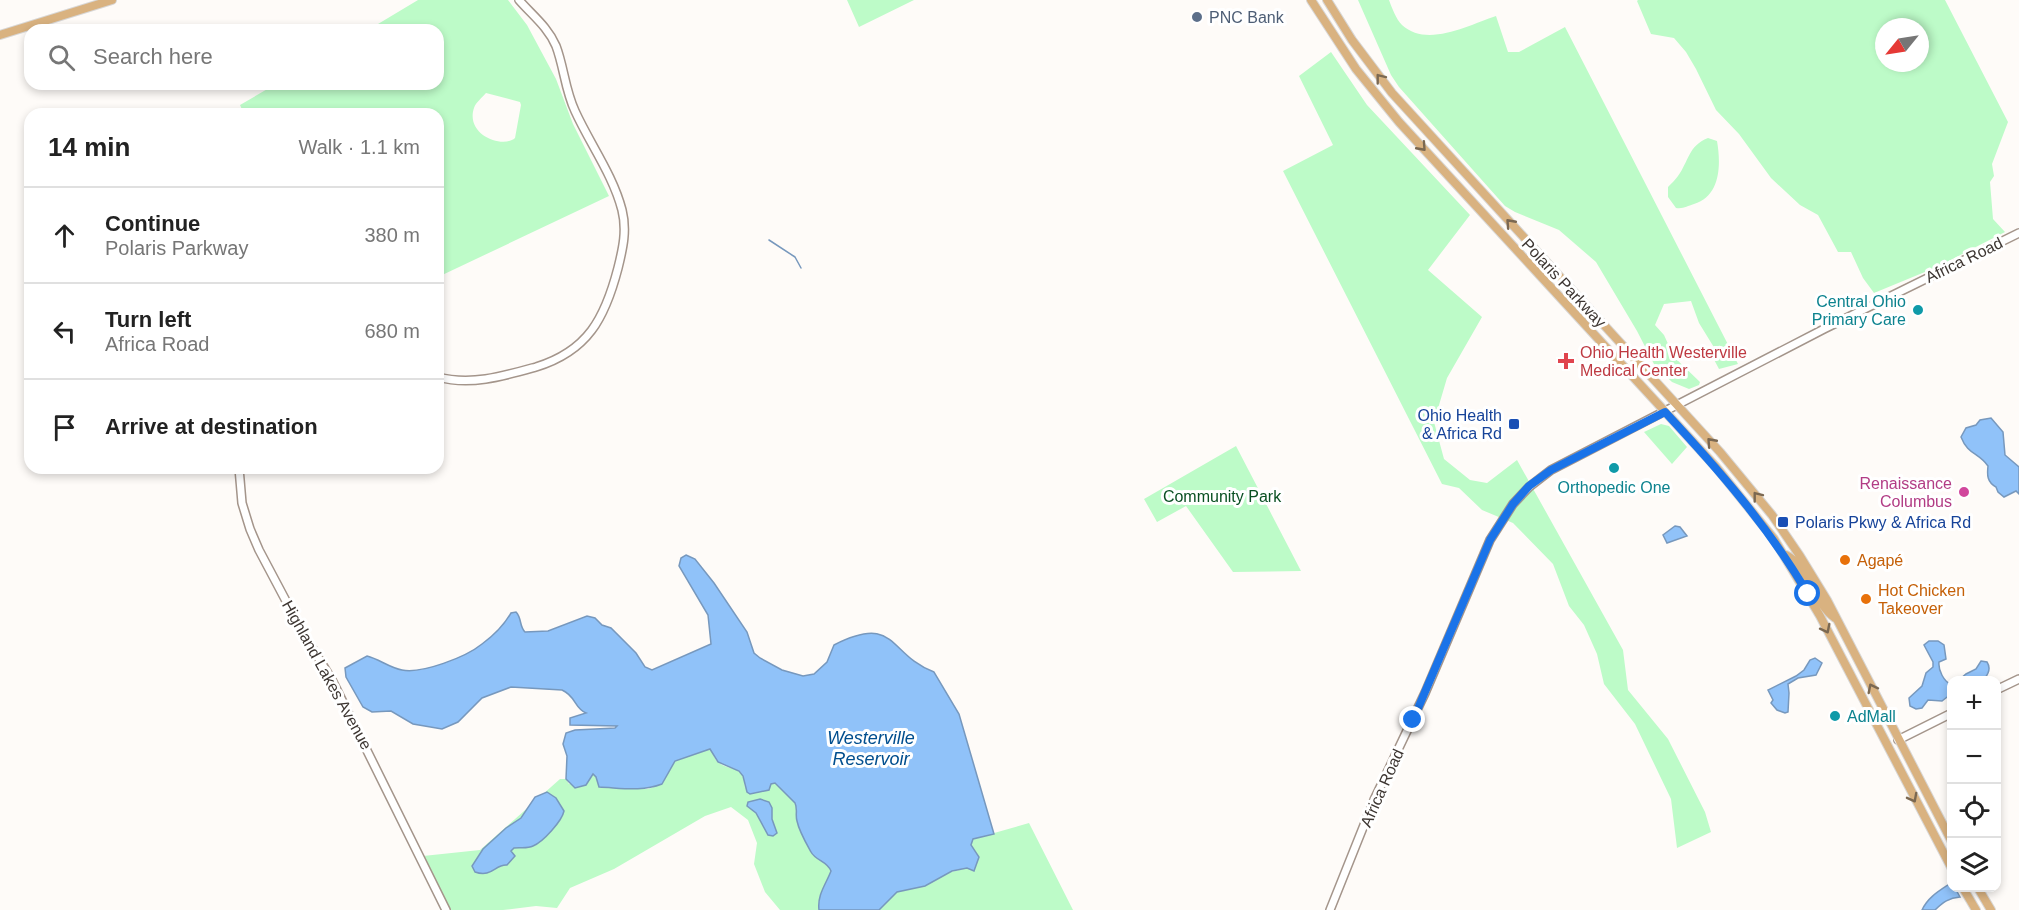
<!DOCTYPE html>
<html lang="en">
<head>
<meta charset="utf-8">
<style>
	:root { --surface:#fff; --page:#f6f6f6; --text:#222; --muted:#767676; --line:#e0e0e0 }
	body { margin:0; font-family:Arial,sans-serif; background:var(--page); color:var(--text) }
	.controls { position:absolute; right:18px; bottom:18px; display:grid; overflow:hidden; border-radius:12px; box-shadow:0 3px 9px #0003 }
	.controls button { width:54px; height:54px; display:grid; place-items:center; padding:0; border:0; border-bottom:2px solid var(--line); background:var(--surface); color:var(--text); font:30px sans-serif }
	.compass { position:absolute; left:1875px; top:18px; width:54px; height:54px; border-radius:50%; background:var(--surface); box-shadow:0 3px 9px #0003; rotate:240deg }
	.stop { position:absolute; width:18px; height:18px; margin:-14px; border:4px solid #1a73e8; border-radius:50%; background:#fff }
	.stop.end { background:#1a73e8; border-color:#fff; box-shadow:0 2px 6px #0008 }
	.list { margin:0; padding:0; list-style:none }
	h2 { display:flex; justify-content:space-between; align-items:center; height:78px; margin:0; padding:0 24px; font-size:26px }
	h2 small { font-size:20px; font-weight:400; color:var(--muted) }
	.list li { display:grid; grid-template-columns:39px 1fr auto; gap:18px; align-items:center; box-sizing:border-box; height:96px; padding:0 24px; border-top:2px solid var(--line) }
	.list b { display:block; font-size:22px; white-space:nowrap }
	.list p { margin:0; font-size:20px; white-space:nowrap; color:var(--muted) }
	.list em { font-size:20px; font-style:normal; color:var(--muted) }
	.icon { flex:none; width:33px; height:33px; fill:none; stroke:currentColor; stroke-width:2; stroke-linecap:round; stroke-linejoin:round }
	.map { position:relative; flex:none; width:2019px; height:910px; overflow:hidden }
	.search { position:absolute; background:var(--surface); box-shadow:0 3px 9px #0003; left:24px; top:24px; width:420px; height:66px; display:flex; align-items:center; gap:15px; box-sizing:border-box; padding:0 21px; border-radius:18px; color:var(--muted); font-size:22px }
	.panel { position:absolute; background:var(--surface); box-shadow:0 3px 9px #0003; left:24px; top:108px; width:420px; height:366px; border-radius:18px }
	.map>svg:first-child { display:block }
	.green { fill:#bdfbc8; fill-rule:evenodd }
	.water { fill:#90c2f9; stroke:#7798bd; stroke-width:1.5 }
	.lines { fill:none; stroke-linecap:round; stroke-linejoin:round }
	.stream { stroke:#7798bd; stroke-width:1.5 }
	.secondary-casing { stroke:#a4958b; stroke-width:10 }
	.primary-casing { stroke:#d8d7d6; stroke-width:10 }
	.secondary { stroke:#fff; stroke-width:7 }
	.primary { stroke:#d9b280; stroke-width:8 }
	.oneway { stroke:#7b6851 }
	.route { stroke:#1a73e8; stroke-width:8 }
	.service-dot { fill:#5c6f8a; stroke:#fff; stroke-width:2 }
	.culture-dot { fill:#0f9aa8; stroke:#fff; stroke-width:2 }
	.health-dot { fill:#e0444e; stroke:#fff; stroke-width:2 }
	.transit-dot { fill:#1a4fb4; stroke:#fff; stroke-width:2 }
	.hotel-dot { fill:#d1479c; stroke:#fff; stroke-width:2 }
	.food-dot { fill:#e8710a; stroke:#fff; stroke-width:2 }
	.labels { text-anchor:middle; dominant-baseline:central; stroke-width:6; stroke-linejoin:round; paint-order:stroke }
	.service-label { font-size:16px; fill:#4e5e75; stroke:#fff; text-anchor:start }
	.street-label { font-size:16px; fill:#3d3632; stroke:#fff }
	.culture-label { font-size:16px; fill:#0d838f; stroke:#fff; text-anchor:end }
	.health-label { font-size:16px; fill:#be3a42; stroke:#fff; text-anchor:start }
	.transit-label { font-size:16px; fill:#164399; stroke:#fff; text-anchor:end }
	.hotel-label { font-size:16px; fill:#b23c85; stroke:#fff; text-anchor:end }
	.park-label { font-size:16px; fill:#095022; stroke:#fff }
	.food-label { font-size:16px; fill:#c56008; stroke:#fff; text-anchor:start }
	.water-label { font-size:18px; font-style:italic; fill:#004e8e; stroke:#fff }
</style>
</head>
<body>
<div class="map">
<svg width="2019" height="910" viewBox="0 0 2019 910">
	<rect width="100%" height="100%" fill="#fefbf8"/>
	<path class="green" d="M418,0H508L527,25L556,79L573,124L609,196L438,277V114H244L240,105L276,84H438V30H368ZM486,93L520,102L521,105L515,138C503,149 465,135 474,108C476,102 482,98 486,93Z
		M847,0H914L859,27Z
		M1358,0H1389C1392,8 1396,19 1402,25C1427,48 1469,25 1496,16L1508,52H1519L1565,27L1738,364L1719,369L1710,352L1715,349L1699,323L1691,301L1664,304L1655,325L1664,335L1674,357L1700,382L1699,385L1689,389L1672,382L1655,366L1637,331L1596,262L1559,230L1515,212L1505,206L1399,87L1391,75Z
		M1638,0H1945L2008,122L1992,164L1994,176L1990,182L1993,219L2005,232L1937,267L1874,293L1863,278L1851,252H1838L1818,215L1800,205L1771,178L1739,134L1716,110L1696,69L1686,52L1674,38L1651,34L1637,1ZM1884,27H1920V63H1884Z
		M1331,52L1367,105L1470,215L1428,270L1482,317L1447,378L1434,422L1444,459L1470,480L1487,483L1517,460L1623,650L1628,690L1668,739L1705,812L1711,832L1677,848L1671,799L1635,724L1604,684L1597,654L1584,625L1569,606L1553,564L1513,523L1482,510L1459,488L1442,484L1283,171L1333,145L1299,76Z
		M1708,138L1717,141C1721,164 1721,196 1694,204C1687,206 1684,209 1676,208L1668,197V187C1671,184 1675,180 1678,176C1689,161 1688,146 1708,138Z
		M1661,424L1669,426L1687,447L1672,464L1644,432Z
		M1236,446L1301,571L1233,572L1186,506L1157,522L1144,499Z
		M706,749H710C713,752 714,759 718,762C729,772 744,763 745,788L769,787L772,783H775L795,803C798,809 795,815 797,821C800,831 806,843 811,852C816,861 827,861 831,871C826,884 817,895 819,910H780L765,892L754,864L757,843L748,820L731,807L705,816L614,869L570,888L557,908L536,906L503,910H451L423,856L480,850L560,779H566L569,784L589,780L590,776L593,774L596,777L600,787L648,789L662,784L675,761Z
		M1029,823L1073,910H879L897,892L925,886L943,874L967,868L979,857L971,845L973,839Z"/>
	<path class="water" d="M1991,418L2003,432L2005,455L2019,467V494L2016,491L2004,497L1998,492L1996,487C1987,482 1987,475 1988,466C1978,452 1968,455 1961,437L1966,428L1976,425L1980,420Z
		M1675,526L1680,527L1687,536L1667,543L1663,535Z
		M686,555L695,559L714,583L747,632L754,653L760,658L782,670L803,676L814,674L827,662L834,645C897,613 888,655 934,672L959,714L994,834L973,839L971,845L979,857L974,871L967,868L952,871L925,886L897,892L879,910H819C817,895 826,884 831,871C827,861 816,861 811,852C806,843 799,831 797,821C795,815 798,809 795,803L775,783L771,784L769,790L750,794L747,792L743,776L739,771L718,762L710,749L675,761L662,784C641,792 622,788 599,787L596,777L593,774L586,785L575,788L566,779L567,756L563,744L566,733L575,730L615,728L617,726L570,725V718L586,713C574,708 576,696 562,690L511,687L482,698L458,722L442,729L413,724L391,711L372,712L363,707L346,677L345,668L367,656C379,659 390,668 402,670C422,674 466,657 482,644C493,636 504,625 511,613L516,612C522,618 519,626 525,632L548,631L587,616L595,618L602,625L611,628L636,653L645,667L652,670L711,644L708,615L679,566L681,558Z
		M1929,641H1938L1944,645L1946,659L1939,662C1938,670 1944,682 1951,684V694L1942,701L1928,700L1922,708L1916,709L1910,706L1909,698L1922,686L1926,673L1933,667V662L1924,645Z
		M1815,658L1822,663L1816,675L1798,678L1788,684L1789,693L1788,712L1785,713L1777,710L1771,703L1773,700L1768,690L1796,676L1804,670L1810,660Z
		M1981,661L1987,662C1991,668 1989,673 1985,678L1959,680L1966,674L1976,669Z
		M547,792L556,798L564,811C562,821 543,842 533,846C527,849 520,847 514,848L511,851L515,856L507,865C495,864 492,878 475,872L472,866L483,849L506,828L521,818L535,797Z
		M760,799L769,802L772,808V819L777,833L773,836L768,835L756,813L747,806L748,802Z
		M1951,883L1952,888H1955L1960,897C1949,898 1943,902 1935,910H1922C1928,897 1939,891 1951,883Z"/>
	<g class="lines">
		<path class="stream" d="M769,240L795,257L801,268"/>
		<defs>
			<path id="secondary" d="M438,377C471,386 504,376 536,367C588,351 605,318 618,268C623,248 627,230 622,210C613,175 590,144 575,111C565,90 564,67 556,46C548,27 532,15 519,0
				M239,468L242,503L250,529L259,550L303,633L332,680L446,910
				M1996,690L2019,679
				M1898,740L1952,713
				M1330,910L1374,800L1425,693L1490,540L1513,504L1529,487L1551,470L1824,329L2019,233"/>
			<path id="primary" d="M1311,0L1356,69L1399,122L1716,467L1774,539L1820,616L1952,869
				M1327,0L1352,40L1392,93L1720,452L1772,515L1800,556L1827,600L1952,842
				M0,35L112,0
				M1786,555C1810,567 1813,602 1835,618
				M1963,888L1976,910
				M1978,888L1991,910"/>
		</defs>
		<use href="#secondary" class="secondary-casing"/>
		<use href="#primary" class="primary-casing"/>
		<use href="#secondary" class="secondary"/>
		<use href="#primary" class="primary"/>
	</g>
	<defs><path id="oneway-chevron" d="M-2-3.5L2.5 0L-2 3.5" fill="none" stroke-width="1.6" stroke-linecap="round" stroke-linejoin="round" transform="scale(1.5)"/></defs>
	<g class="oneway">
		<use href="#oneway-chevron" transform="translate(1380 78) rotate(-128)"/>
		<use href="#oneway-chevron" transform="translate(1422 147) rotate(48)"/>
		<use href="#oneway-chevron" transform="translate(1510 223) rotate(-132)"/>
		<use href="#oneway-chevron" transform="translate(1711 442) rotate(-132)"/>
		<use href="#oneway-chevron" transform="translate(1757 496) rotate(-128)"/>
		<use href="#oneway-chevron" transform="translate(1826 629) rotate(63)"/>
		<use href="#oneway-chevron" transform="translate(1872 688) rotate(-117)"/>
		<use href="#oneway-chevron" transform="translate(1913 798) rotate(62)"/>
	</g>
	<g class="lines">
		<path class="route" d="M1413,720L1490,540L1513,504L1529,486L1551,470L1665,412C1718,469 1768,526 1808,594"/>
	</g>
	<circle class="service-dot" cx="1197" cy="17" r="6"/>
	<g class="culture-dot">
		<circle cx="1918" cy="310" r="6"/>
		<circle cx="1614" cy="468" r="6"/>
		<circle cx="1835" cy="716" r="6"/>
	</g>
	<path class="health-dot" d="M1563 352h6v6h6v6h-6v6h-6v-6h-6v-6h6z"/>
	<g class="transit-dot">
		<rect x="1508" y="418" width="12" height="12" rx="3"/>
		<rect x="1777" y="516" width="12" height="12" rx="3"/>
	</g>
	<circle class="hotel-dot" cx="1964" cy="492" r="6"/>
	<g class="food-dot">
		<circle cx="1845" cy="560" r="6"/>
		<circle cx="1866" cy="599" r="6"/>
	</g>
	<g class="labels">
		<g class="service-label">
			<text x="1209" y="17">PNC Bank</text>
		</g>
		<g class="street-label">
			<text transform="translate(1964 260) rotate(-26)">Africa Road</text>
			<text transform="translate(1564 283) rotate(47)">Polaris Parkway</text>
			<text transform="translate(327 675) rotate(61)">Highland Lakes Avenue</text>
			<text transform="translate(1382 788) rotate(-66)">Africa Road</text>
		</g>
		<g class="culture-label">
			<text x="1906" y="301">Central Ohio<tspan x="1906" dy="18">Primary Care</tspan></text>
			<text x="1614" y="487" text-anchor="middle">Orthopedic One</text>
			<text x="1847" y="716" text-anchor="start">AdMall</text>
		</g>
		<g class="health-label">
			<text x="1580" y="352">Ohio Health Westerville<tspan x="1580" dy="18">Medical Center</tspan></text>
		</g>
		<g class="transit-label">
			<text x="1502" y="415">Ohio Health<tspan x="1502" dy="18">&amp; Africa Rd</tspan></text>
			<text x="1795" y="522" text-anchor="start">Polaris Pkwy &amp; Africa Rd</text>
		</g>
		<g class="hotel-label">
			<text x="1952" y="483">Renaissance<tspan x="1952" dy="18">Columbus</tspan></text>
		</g>
		<g class="park-label">
			<text x="1222" y="496">Community Park</text>
		</g>
		<g class="food-label">
			<text x="1857" y="560">Agapé</text>
			<text x="1878" y="590">Hot Chicken<tspan x="1878" dy="18">Takeover</tspan></text>
		</g>
		<g class="water-label">
			<text x="871" y="738">Westerville<tspan x="871" dy="21">Reservoir</tspan></text>
		</g>
	</g>
</svg>
<div class="controls">
<button>+</button>
<button>−</button>
<button><svg class="icon" aria-label="locate" viewBox="0 0 24 24"><circle cx="12" cy="12" r="6"/><path d="M12 2v4M12 18v4M2 12h4M18 12h4"/></svg></button>
<button><svg class="icon" aria-label="layers" viewBox="0 0 24 24"><path d="M12 4l9 5-9 5-9-5zM3 14l9 5 9-5"/></svg></button>
</div>
<svg class="compass" viewBox="-18 -18 36 36"><path d="M0-13l5 13h-10z" fill="#e53935"/><path d="M0 13l5-13h-10z" fill="#767676"/></svg>
<div class="stop" style="left:1808px;top:594px"></div>
<div class="stop end" style="left:1413px;top:720px"></div>
<div class="search"><svg class="icon" aria-label="search" viewBox="0 0 24 24"><circle cx="10" cy="10" r="6"/><path d="M15 15l6 6"/></svg>Search here</div>
<section class="panel">
<h2>14 min<small>Walk · 1.1 km</small></h2>
<ul class="list">
<li><svg class="icon" aria-label="ahead" viewBox="0 0 24 24"><path d="M12 20V5M6 11l6-6 6 6"/></svg><div><b>Continue</b><p>Polaris Parkway</p></div><em>380 m</em></li>
<li><svg class="icon" aria-label="left" viewBox="0 0 24 24"><path d="M17 20v-9H6M10 6l-5 5 5 5"/></svg><div><b>Turn left</b><p>Africa Road</p></div><em>680 m</em></li>
<li><svg class="icon" aria-label="arrive" viewBox="0 0 24 24"><path d="M6 21V4h12l-3 4 3 4H6"/></svg><div><b>Arrive at destination</b></div></li>
</ul>
</section>
</div>
</body>
</html>
